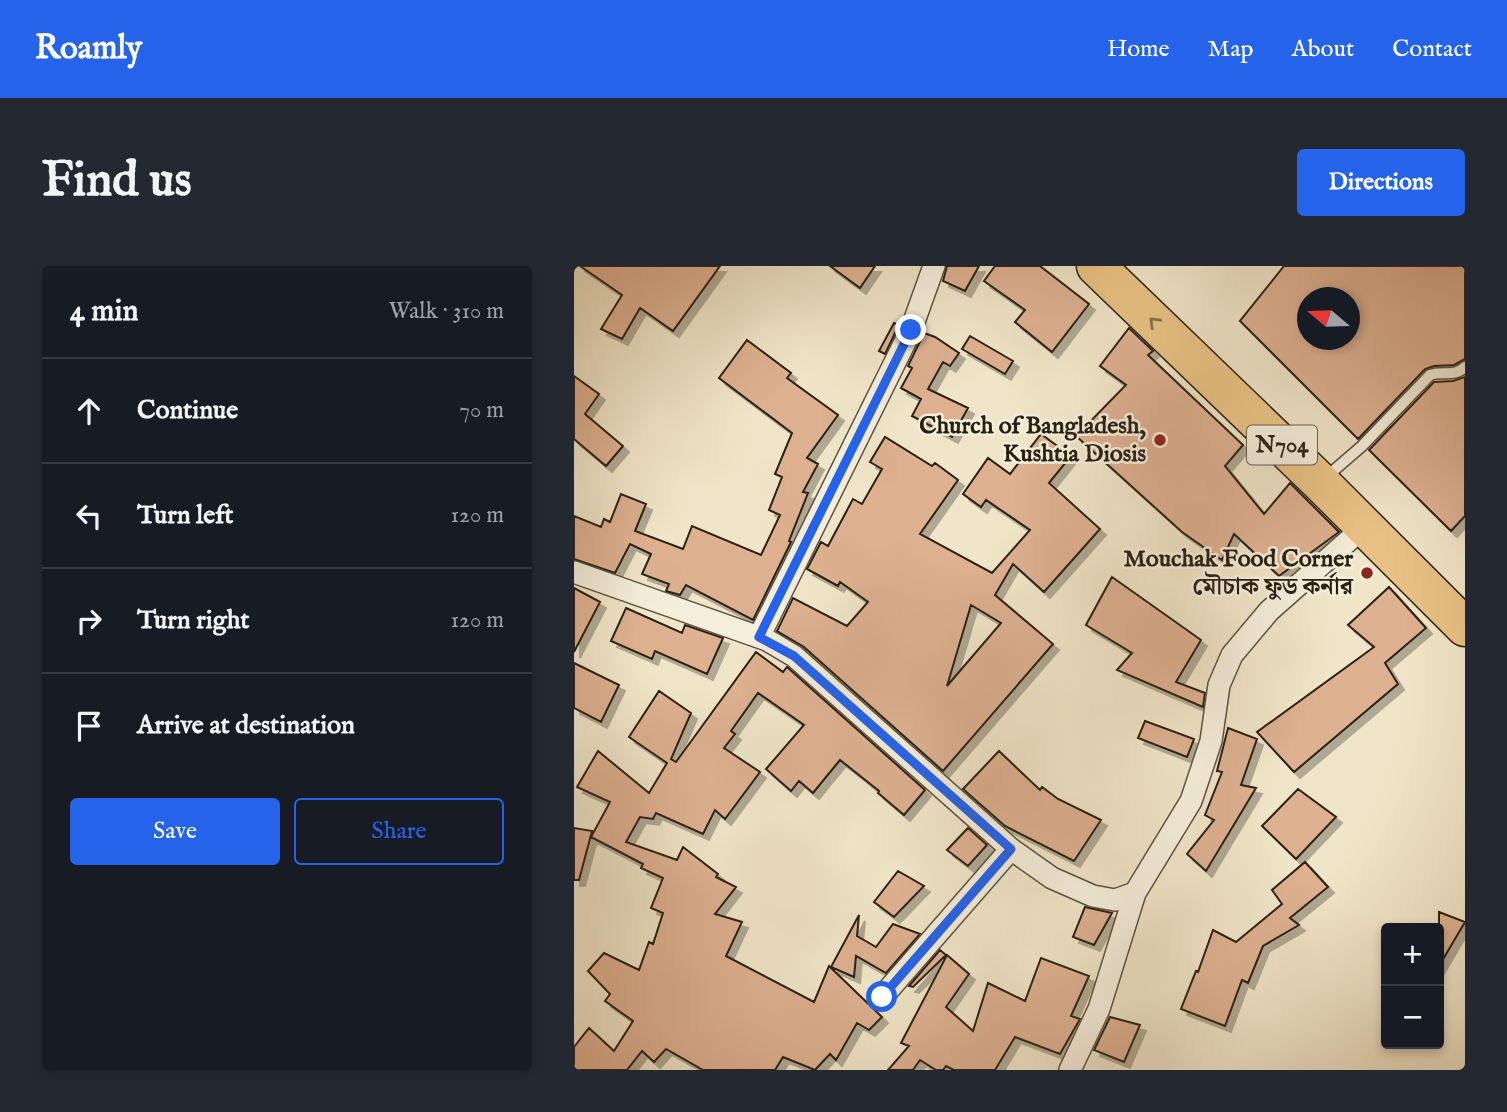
<!DOCTYPE html>
<html lang="en">
<head>
<meta charset="utf-8">
<style>
	:root { --surface:#171b24; --page:#242831; --text:#f1f3f6; --muted:#9ea1a6; --line:#363941; --accent:#2563eb }
	body { margin:0; font-family:"IM FELL English","Noto Serif Bengali",serif; background:var(--page); color:var(--text) }
	.controls { position:absolute; right:21px; bottom:21px; display:grid; overflow:hidden; border-radius:7px; box-shadow:0 4px 10px #0003 }
	.controls button { width:63px; height:63px; display:grid; place-items:center; padding:0; border:0; border-bottom:2px solid var(--line); background:var(--surface); color:var(--text); font:35px sans-serif }
	.compass { position:absolute; left:723px; top:21px; width:63px; height:63px; border-radius:50%; background:var(--surface); box-shadow:0 4px 10px #0003; rotate:289deg }
	.stop { position:absolute; width:21px; height:21px; margin:-16px; border:5px solid #2563eb; border-radius:50%; background:#fff }
	.stop.end { background:#2563eb; border-color:#fff; box-shadow:0 2px 7px #0008 }
	.list { margin:0; padding:0; list-style:none }
	h2 { display:flex; justify-content:space-between; align-items:center; height:91px; margin:0; padding:0 28px; font-size:30px }
	h2 small { font-size:23px; font-weight:400; color:var(--muted) }
	.list li { display:grid; grid-template-columns:46px 1fr auto; gap:21px; align-items:center; box-sizing:border-box; height:105px; padding:0 28px; border-top:2px solid var(--line) }
	.list b { display:block; font-size:26px; white-space:nowrap }
	.list em { font-size:23px; font-style:normal; color:var(--muted) }
	.actions { display:flex; gap:14px; padding:21px 28px }
	.actions a { flex:1; padding:16px 0; border:2px solid var(--accent); border-radius:7px; text-align:center; font-size:24px; color:var(--accent) }
	.actions .main { background:var(--accent); color:#fff }
	.icon { flex:none; width:38px; height:38px; fill:none; stroke:currentColor; stroke-width:2; stroke-linecap:round; stroke-linejoin:round }
	.map { position:relative; flex:none; width:891px; height:804px; overflow:hidden; border-radius:7px }
	header { display:flex; align-items:center; gap:42px; box-sizing:border-box; height:98px; padding:0 35px; background:var(--accent); color:#fff }
	header strong { font-size:33px }
	nav { display:flex; gap:38px; margin-inline-start:auto; font-size:24px }
	.intro { display:flex; align-items:center; justify-content:space-between; box-sizing:border-box; height:168px; padding:0 42px }
	h1 { margin:0; font-size:49px }
	.button { padding:18px 32px; border-radius:7px; background:var(--accent); color:#fff; font-size:24px; font-weight:700 }
	main { display:flex; gap:42px; padding:0 42px }
	aside { flex:1; background:var(--surface); border-radius:7px; box-shadow:0 4px 10px #0003 }
	.map>svg:first-child { display:block }
	.building { fill:#ddb090; stroke:#2a2114; stroke-width:2; fill-rule:evenodd; filter:url(#shadow) }
	.lines { fill:none; stroke-linecap:round; stroke-linejoin:round }
	.lane-casing { stroke:#5c5241; stroke-width:13 }
	.street-casing { stroke:#5c5241; stroke-width:24 }
	.highway-casing { stroke:#2a2114; stroke-width:41 }
	.lane { stroke:#f5eedb; stroke-width:10 }
	.street { stroke:#f5eedb; stroke-width:21 }
	.highway { stroke:#e8c284; stroke-width:38 }
	.oneway { stroke:#89724c }
	.route { stroke:#2563eb; stroke-width:9 }
	.poi-dot { fill:#8f2418; stroke:#f5eedb; stroke-width:2.5 }
	.labels { text-anchor:middle; dominant-baseline:central; stroke-width:5; stroke-linejoin:round; paint-order:stroke }
	.shield { fill:#f5eedb; stroke:#675e50; stroke-width:2 }
	.shield-label { font-size:23px; font-weight:bold; fill:#2a2114 }
	.poi-label { font-size:24px; font-weight:bold; fill:#2a2114; stroke:#f5eedb; text-anchor:end }
</style>
</head>
<body>
<header>
<strong>Roamly</strong>
<nav><a>Home</a><a>Map</a><a>About</a><a>Contact</a></nav>
</header>
<div class="intro"><h1>Find us</h1><a class="button">Directions</a></div>
<main>
<aside>
<h2>4 min<small>Walk · 310 m</small></h2>
<ul class="list">
<li><svg class="icon" aria-label="ahead" viewBox="0 0 24 24"><path d="M12 20V5M6 11l6-6 6 6"/></svg><div><b>Continue</b></div><em>70 m</em></li>
<li><svg class="icon" aria-label="left" viewBox="0 0 24 24"><path d="M17 20v-9H6M10 6l-5 5 5 5"/></svg><div><b>Turn left</b></div><em>120 m</em></li>
<li><svg class="icon" aria-label="right" viewBox="0 0 24 24"><path d="M7 20v-9h11M14 6l5 5-5 5"/></svg><div><b>Turn right</b></div><em>120 m</em></li>
<li><svg class="icon" aria-label="arrive" viewBox="0 0 24 24"><path d="M6 21V4h12l-3 4 3 4H6"/></svg><div><b>Arrive at destination</b></div></li>
</ul>
<div class="actions"><a class="main">Save</a><a>Share</a></div>
</aside>
<div class="map">
<svg width="891" height="804" viewBox="0 0 891 804">
	<defs>
		<filter id="shadow"><feDropShadow dx="6" dy="6" stdDeviation="0" flood-color="#0004"/></filter>
	</defs>
	<rect width="100%" height="100%" fill="#f0e5c8"/>
	<filter id="stains"><feTurbulence type="fractalNoise" baseFrequency=".00286" numOctaves="4"/><feColorMatrix values="0 0 0 0 .2 0 0 0 0 .09 0 0 0 0 .02 0 0 0 .5 -.17"/></filter>
	<radialGradient id="worn" r=".72"><stop offset=".6" stop-color="#630" stop-opacity="0"/><stop offset="1" stop-color="#630" stop-opacity=".3"/></radialGradient>
	<path class="building" d="M6,0H146L99,65L66,42L48,73L27,63L48,29Z
		M256,0H301L286,22Z
		M373,0H405L391,25L369,15Z
		M421,0H466L515,38L478,86L441,56L451,44L410,15Z
		M710,0H891V93L880,99L860,100L851,103L784,173L666,55ZM733,32H775V74H733Z
		M320,57L325,59L311,88L305,85Z
		M555,62L579,85L574,89L669,179L651,200L690,248L716,217L765,266L705,310L660,268L648,294L608,266L502,170L552,119L526,100Z
		M350,67L361,71L385,87L376,100L369,96L354,123L394,142L378,171L338,150L347,133L327,122L338,102L334,100Z
		M396,70L439,95L431,108L388,83Z
		M173,74L217,107L213,112L264,149L233,192L244,198L229,226L234,227L215,275L217,276L179,354L112,319L106,329L92,325L95,318L68,308L77,288L56,278L41,307L0,293V250L27,261L30,253L36,256L47,228L72,238L61,265L109,283L118,260L187,289L206,249L195,244L208,211L201,208L218,167L145,112Z
		M0,110L25,128L11,148L49,180L32,200L0,173Z
		M891,111V250L877,265L795,184L860,116L879,115Z
		M467,168L497,190L475,217L526,263L470,326L439,298L421,329L479,378L369,505L230,381L203,365L219,332L273,360L294,336L266,316L264,320L233,303L247,276L254,280L279,233L288,238L308,203L296,196L311,171L358,200L361,197L384,214L346,268L418,307L456,264L412,234L407,241L389,228L414,192L436,208ZM397,339L427,357L373,420Z
		M538,311L627,374L602,416L631,427L629,441L543,404L558,387L512,359Z
		M815,321L852,362L811,397L824,418L720,506L683,466L800,381L774,359Z
		M0,322L26,336L0,386Z
		M52,342L108,367L111,359L149,372L133,408L81,385L78,393L37,375Z
		M182,386L209,406L213,401L351,524L330,549L304,527L305,525L266,494L239,527L225,515L217,525L192,503L230,459L184,427L157,465L161,468L150,482L186,506L151,553L141,544L129,568L82,547L79,553L66,551L52,576L103,594L109,581L144,608L142,611L162,621L141,648L168,656L152,690L240,736L255,700L308,751L295,764L283,757L262,794L256,788L241,804L209,791L201,804H129L92,783L80,796L68,785L53,804H0V781L15,762L40,785L59,755L31,735L36,728L14,705L30,687L65,704L75,676L79,678L89,647L77,642L89,612L67,602L69,598L17,571L36,536L3,521L24,485L75,527L93,497L55,471L85,425L117,447L97,493L102,496Z
		M0,397L45,419L27,456L0,442Z
		M571,455L620,473L613,491L564,472Z
		M654,462L683,473L667,519L682,522L632,605L613,588L640,554L631,549L648,506L643,505Z
		M425,485L466,524L468,521L484,533L527,554L500,595L431,560L389,523Z
		M724,523L762,551L722,593L688,560Z
		M0,562L18,565L5,614H0Z
		M394,562L413,579L394,600L373,584Z
		M731,596L754,621L716,652L725,659L689,680L674,717L668,714L651,760L607,743L622,705L624,706L639,664L662,676L708,638L698,624Z
		M324,605L350,620L320,651L300,636Z
		M511,641L538,647L520,679L499,671Z
		M865,646L891,656L865,700Z
		M285,649L283,670L302,681L319,658L346,668L312,707L282,690L280,711L257,701Z
		M366,684L372,689L339,721L335,720Z
		M373,689L395,708L372,741L399,765L414,717L451,735L467,692L515,710L497,750L506,753L486,788L441,771L421,804H380L372,800L369,804H362L346,794L339,804H314L335,780L327,777Z
		M536,751L566,759L550,796L520,784Z"/>
	<g class="lines">
		<defs>
			<path id="lane" d="M751,212L788,180L856,109C869,104 879,112 891,101"/>
			<path id="street" d="M0,306L193,374L220,390L437,583L478,612L519,630L541,634L561,627L617,535L637,475L645,419L658,389L695,345L790,261
				M185,371L337,64L360,0
				M308,731L437,583
				M496,804L525,743L561,627"/>
			<path id="highway" d="M522,0L746,216L891,361"/>
		</defs>
		<use href="#lane" class="lane-casing"/>
		<use href="#street" class="street-casing"/>
		<use href="#highway" class="highway-casing"/>
		<use href="#lane" class="lane"/>
		<use href="#street" class="street"/>
		<use href="#highway" class="highway"/>
	</g>
	<defs><path id="oneway-chevron" d="M-2-3.5L2.5 0L-2 3.5" fill="none" stroke-width="1.6" stroke-linecap="round" stroke-linejoin="round" transform="scale(1.75)"/></defs>
	<use class="oneway" href="#oneway-chevron" transform="translate(580 56) rotate(-136)"/>
	<g class="lines">
		<path class="route" d="M308,731L437,583L220,390L185,371L337,64"/>
	</g>
	<g class="poi-dot">
		<circle cx="586" cy="174" r="7"/>
		<circle cx="793" cy="307" r="7"/>
	</g>
	<g class="labels">
		<rect class="shield" x="673" y="159.5" width="70" height="39" rx="5"/>
		<g class="shield-label">
			<text x="708" y="179">N704</text>
		</g>
		<g class="poi-label">
			<text x="572" y="160">Church of Bangladesh,<tspan x="572" dy="28">Kushtia Diosis</tspan></text>
			<text x="779" y="293">Mouchak Food Corner<tspan x="779" dy="28">মৌচাক ফুড কর্নার</tspan></text>
		</g>
	</g>
	<rect width="100%" height="100%" filter="url(#stains)"/>
	<rect width="100%" height="100%" fill="url(#worn)"/>
</svg>
<div class="controls">
<button>+</button>
<button>−</button>
</div>
<svg class="compass" viewBox="-18 -18 36 36"><path d="M0-13l5 13h-10z" fill="#e53935"/><path d="M0 13l5-13h-10z" fill="#9ea1a6"/></svg>
<div class="stop" style="left:308px;top:731px"></div>
<div class="stop end" style="left:337px;top:64px"></div>
</div>
</main>
</body>
</html>
